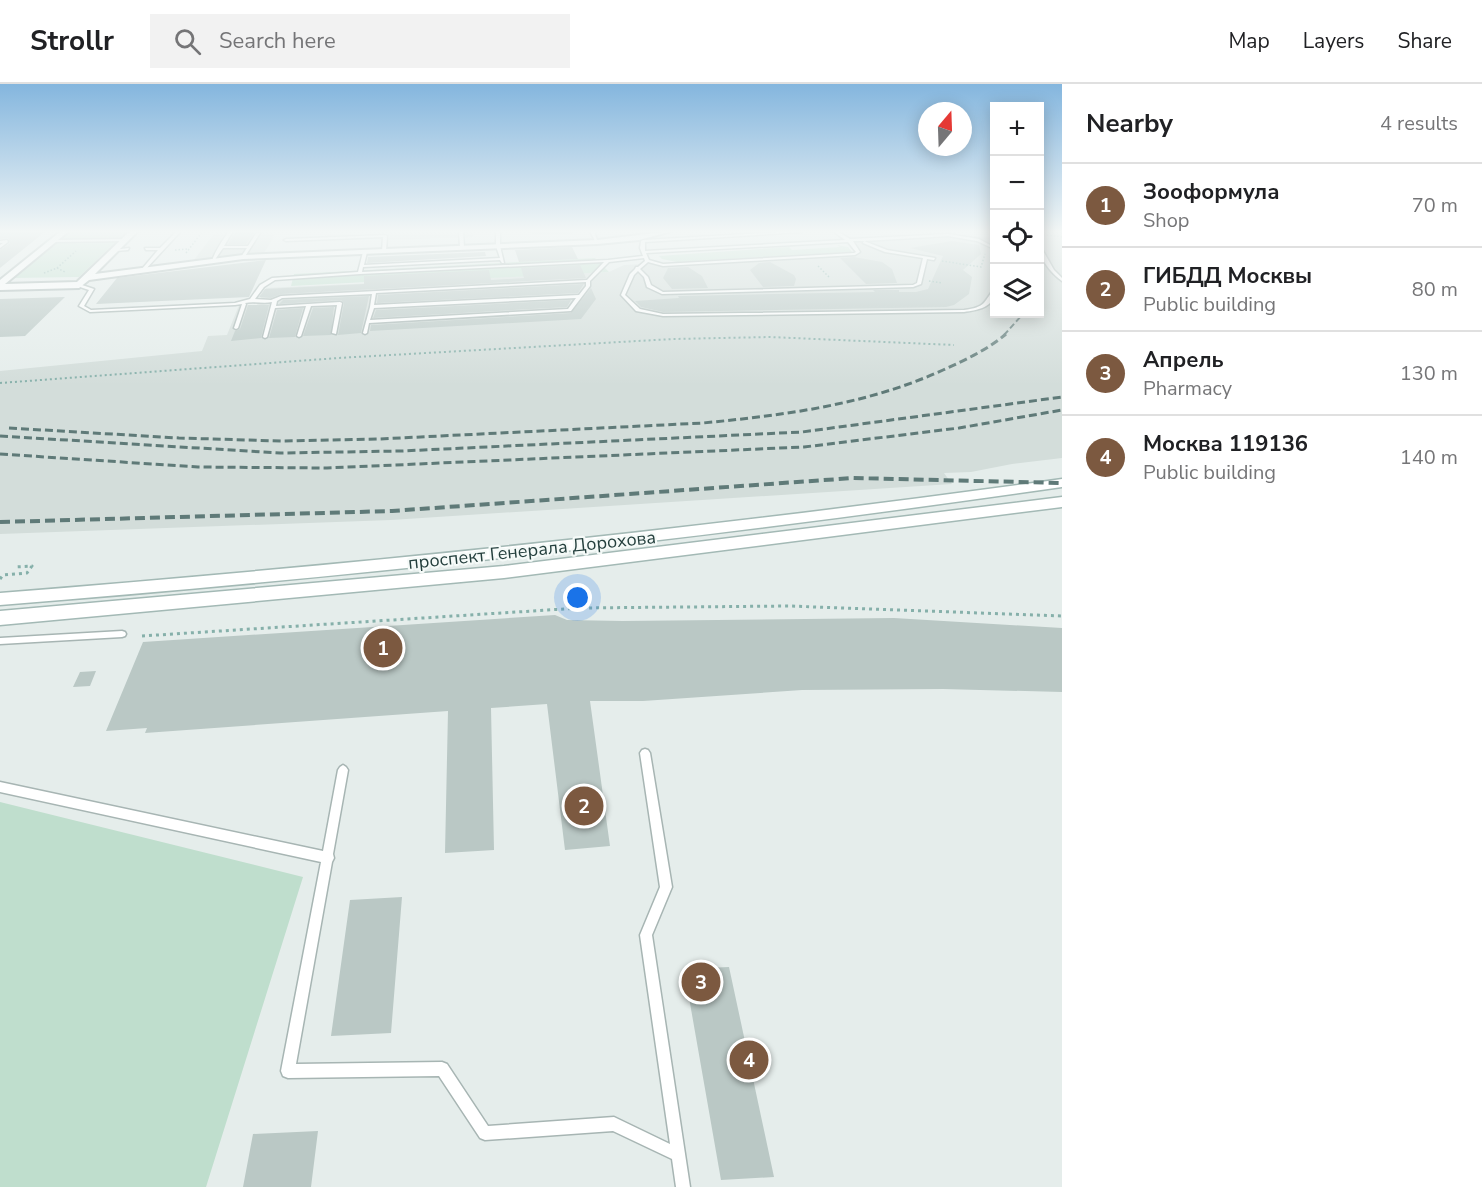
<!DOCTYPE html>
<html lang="en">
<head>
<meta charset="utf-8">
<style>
	:root { --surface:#fff; --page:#f2f2f2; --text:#202124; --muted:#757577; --line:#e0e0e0; --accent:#7c5940 }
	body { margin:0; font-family:"Nunito Sans",sans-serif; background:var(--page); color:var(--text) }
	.controls { position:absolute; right:18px; top:18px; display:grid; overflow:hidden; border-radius:0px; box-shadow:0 3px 15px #0003 }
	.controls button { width:54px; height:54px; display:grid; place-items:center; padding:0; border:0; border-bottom:2px solid var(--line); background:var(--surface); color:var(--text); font:30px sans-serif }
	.compass { position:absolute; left:918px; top:18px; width:54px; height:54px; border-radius:50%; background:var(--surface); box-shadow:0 3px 15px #0003; rotate:19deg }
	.you { position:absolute; left:578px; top:514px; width:21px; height:21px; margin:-15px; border:4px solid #fff; border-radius:50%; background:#1a73e8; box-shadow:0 0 0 9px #1a73e833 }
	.badge { display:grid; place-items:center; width:39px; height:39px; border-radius:50%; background:var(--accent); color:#fff; font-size:20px; font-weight:700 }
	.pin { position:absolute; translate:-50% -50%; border:3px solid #fff; box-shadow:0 2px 6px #0006 }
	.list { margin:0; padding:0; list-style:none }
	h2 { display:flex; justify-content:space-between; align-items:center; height:78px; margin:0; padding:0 24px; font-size:26px }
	h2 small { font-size:20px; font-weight:400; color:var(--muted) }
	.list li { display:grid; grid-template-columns:39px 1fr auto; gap:18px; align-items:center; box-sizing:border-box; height:84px; padding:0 24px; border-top:2px solid var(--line) }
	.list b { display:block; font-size:22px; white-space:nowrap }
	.list p { margin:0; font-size:20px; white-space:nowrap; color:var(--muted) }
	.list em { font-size:20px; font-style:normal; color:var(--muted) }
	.icon { flex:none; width:33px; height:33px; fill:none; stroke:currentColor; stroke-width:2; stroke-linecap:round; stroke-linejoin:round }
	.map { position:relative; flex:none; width:1062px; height:1103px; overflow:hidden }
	header { display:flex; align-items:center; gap:36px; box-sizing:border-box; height:84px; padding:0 30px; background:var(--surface); border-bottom:2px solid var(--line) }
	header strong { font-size:28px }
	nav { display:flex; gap:33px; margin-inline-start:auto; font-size:21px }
	.search { width:420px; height:54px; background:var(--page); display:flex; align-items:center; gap:15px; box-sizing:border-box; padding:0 21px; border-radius:0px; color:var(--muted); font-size:22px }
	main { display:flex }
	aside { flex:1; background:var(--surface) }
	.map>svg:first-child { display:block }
	.built { fill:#d3ddda }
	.green { fill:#bfdecd }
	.building { fill:#bac8c5 }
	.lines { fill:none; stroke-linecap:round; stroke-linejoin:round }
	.lane-casing { stroke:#a7b5b3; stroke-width:3 }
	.street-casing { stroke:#a7b5b3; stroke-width:4 }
	.secondary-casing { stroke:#a3b9b5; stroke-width:3 }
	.path-far2 { stroke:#86b0aa; stroke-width:1.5; stroke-dasharray:1.5 2; stroke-linecap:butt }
	.path-far1 { stroke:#86b0aa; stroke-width:2; stroke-dasharray:2 3; stroke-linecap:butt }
	.path { stroke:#86b0aa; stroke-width:3; stroke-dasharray:3 4; stroke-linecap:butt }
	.lane { fill:#fff; fill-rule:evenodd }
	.street { fill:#fff; fill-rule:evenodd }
	.secondary { fill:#fff; fill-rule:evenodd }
	.rail-far2 { stroke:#5f7a78; stroke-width:2; stroke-dasharray:6 3; stroke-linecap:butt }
	.rail-far1 { stroke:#5f7a78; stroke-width:3; stroke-dasharray:8 4; stroke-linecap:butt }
	.rail { stroke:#5f7a78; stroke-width:4; stroke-dasharray:10 5; stroke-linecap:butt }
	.labels { text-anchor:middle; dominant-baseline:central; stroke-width:4.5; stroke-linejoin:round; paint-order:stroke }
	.street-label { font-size:18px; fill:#243f3d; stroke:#f5faf8 }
</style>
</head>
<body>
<header>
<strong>Strollr</strong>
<div class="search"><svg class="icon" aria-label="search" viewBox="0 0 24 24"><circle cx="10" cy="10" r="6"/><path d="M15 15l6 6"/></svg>Search here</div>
<nav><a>Map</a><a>Layers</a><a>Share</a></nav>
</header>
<main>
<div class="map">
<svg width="1062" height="1103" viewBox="0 0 1062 1103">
	<rect width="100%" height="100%" fill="#e5edeb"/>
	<path class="built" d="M216,147H277L263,171L194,176Z
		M391,147H472L473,153L389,156Z
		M1040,147H1062V374L1012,380L971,388L944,389L952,400L391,436L0,450V287L202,267L208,252L227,251L239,221H257L266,204L609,188L624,181L852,169L854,167L847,160L864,154L945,149L994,154V230H1040Z"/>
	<path class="green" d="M72,147H127L79,193L14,194Z
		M837,161L848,163L852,168L677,178L662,175L659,172L789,163L792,166L840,163Z
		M595,174L609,188L394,199L386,197L291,202L294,190Z
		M0,718L303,793L206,1103H0Z"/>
	<path class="building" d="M0,147H46L0,184V166L10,159L8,154L0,155Z
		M236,147H255L246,160H228Z
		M952,157L979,161L981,170L963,186L972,193L969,210L954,221L946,223L663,228L641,223L635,217L679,214L678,212L875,208L873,206H899V208H916L928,205L943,172L910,164Z
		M572,163L578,175L519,178L515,166Z
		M485,168L486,172L367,179L368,173Z
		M854,173L882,178L892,185L897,199L866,200L840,174Z
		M266,176L249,213L96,220L117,194Z
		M770,178L794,191L796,195L794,202L763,203L750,186L759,179Z
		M580,181L586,194L281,210L271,214L259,213L265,205L364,200V192L489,186L491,196L524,194L521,184Z
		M688,183L702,192L708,204L672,205L663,194L668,184Z
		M584,200L578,209L377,219L378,211Z
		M591,204L596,215L581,235L370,247L371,241L571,229Z
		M369,212L361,249L338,251L344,219L341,216L279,220L283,216Z
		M65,213L25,252L0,253V215Z
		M571,216L567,223L373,234L376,226Z
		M248,221H269L261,254L231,257L235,247L240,245Z
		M334,223L331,251L303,252L313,224Z
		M303,224L295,253L269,254L277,226Z
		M555,531L567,536L623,537L894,534L1062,544V608L943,605L802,606L643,617H590L610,762L565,766L547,620L491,624L494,766L445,769L448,627L145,649L147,644L106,647L143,558Z
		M96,587L90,602L73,603L80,588Z
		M402,813L391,949L331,952L350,816Z
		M729,883L749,976L774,1093L721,1096L684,885Z
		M318,1047L311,1103H243L253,1050Z"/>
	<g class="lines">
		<defs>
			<path id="lane" d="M177,147H181L144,187H142V185L158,166H146L145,164H160Z
				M229,147H233L224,162H248L257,148L260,149L244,174L241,173L247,164H223L214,177H212C215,167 223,156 229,147Z
				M459,147H463L464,163L462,164L460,163Z
				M496,147H500V162L504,179H502L500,176L363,183L362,188L608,176L643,172L640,164L641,157L643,156L796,147L802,148L645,158V167L845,156L833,147H837L850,155L948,150L979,155L994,163V165L977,157L948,152L864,157L887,166L935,174L934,176L927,175L921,200L913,203L662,210L647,203L644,193L638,187L634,191L625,211L640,225L663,230L964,226C986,223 983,219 994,205C996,223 979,226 964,228L663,232L636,227L621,211L630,190L635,185L636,183H638L645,177L644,174L609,178L590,197V202L571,227L369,239L367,249L365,250L363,249L370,223L372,210L282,214L277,217L276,222L340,218L342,219L336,250L332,249L337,221L311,222L301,252L299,253L297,252L306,222L275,224L267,253L265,254L263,253L272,218C263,220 254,217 245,219L246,220L238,244L236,245L234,244L242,220L235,221L90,228L79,222L89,206L77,202V201L79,200L94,205L84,222L91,226L235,219L250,215L260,201L272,194L358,188L363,168L365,167L367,168L364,181L500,174L496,162ZM853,157H864L863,159L885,168L923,174L917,199L913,201L663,208L651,201L648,193L640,185L648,178L663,182L855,171L860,168ZM848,158L856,168L854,169L663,180L649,176L646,169ZM604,178L587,196L281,212L271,216L255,215L264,203L275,196L360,190ZM586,198V202L579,211L374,221L376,209ZM576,214L568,225L370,236L374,224Z
				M530,147H574L572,148H532Z
				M590,147H594L598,159H596Z
				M385,151L387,152L386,167L384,168L382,167L383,153L286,157L284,156L286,155Z
				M126,155L125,157L52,158L50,157L52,156Z
				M7,156L8,158L0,164V161L3,159H0V157Z
				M129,164L128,166L115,167L113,166Z
				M1040,164L1042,165L1054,186L1062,194V197C1052,190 1040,176 1040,164Z
				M122,547L125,548L126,550L125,552L122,553L0,560V554Z
				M645,665L648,666L650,669L672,803L652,851L690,1103H676L672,1075L613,1047L485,1056L480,1054L439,992L288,994L283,992L281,987L321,778L0,708V698L323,767L338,686L340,683L343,681L346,683L348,686L333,770L334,774L332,778L296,980L442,978L447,980L488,1042L614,1033L670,1060L640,851L660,803L640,669L642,666Z"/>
			<path id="street" d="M61,147H69L5,200L77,198L130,147H138L95,190L243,171L597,156L672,147L639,156L597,160L243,175L89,196L79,204L0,206V196Z"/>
			<path id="secondary" d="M1062,395V403C709,454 355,493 0,521V509C355,481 709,444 1062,395Z
				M1062,413V423L504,494L0,541V527L504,482Z"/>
		</defs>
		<use href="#lane" class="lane-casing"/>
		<use href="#street" class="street-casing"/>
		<use href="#secondary" class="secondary-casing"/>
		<path class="path-far2" d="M1040,150L1062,153
			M175,166L188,165
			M186,169L203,147
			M942,177L981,183L985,170
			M818,182L830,194
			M57,184L76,167
			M44,189L57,184L65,188
			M929,197L942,199"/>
		<path class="path-far1" d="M0,299L338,274L673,255L770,253L954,261"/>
		<path class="path" d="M0,495L3,491L27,489L32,482L14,483
			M142,552L579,524L789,522L1062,532"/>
		<use href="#lane" class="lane"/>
		<use href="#street" class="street"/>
		<use href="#secondary" class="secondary"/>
		<path class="rail-far2" d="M1004,251L1023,230"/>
		<path class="rail-far1" d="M9,344L179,354L281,357L379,355L703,339C785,331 866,321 943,286C965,276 987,266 1006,250
			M0,352L280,369L402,367L802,348L1062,313
			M0,370L198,383L327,384L804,363L959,344L1062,326"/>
		<path class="rail" d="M0,438L392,427L853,394L1062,399"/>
	</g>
	<linearGradient id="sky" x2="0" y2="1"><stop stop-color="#84b6de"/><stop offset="0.49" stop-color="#f3f7f6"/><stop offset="1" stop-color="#f3f7f6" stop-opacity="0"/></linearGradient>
	<rect width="1062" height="301" fill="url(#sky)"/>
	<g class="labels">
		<g class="street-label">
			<text transform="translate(532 466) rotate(-6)">проспект Генерала Дорохова</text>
		</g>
	</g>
</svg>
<div class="controls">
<button>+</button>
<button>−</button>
<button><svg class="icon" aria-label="locate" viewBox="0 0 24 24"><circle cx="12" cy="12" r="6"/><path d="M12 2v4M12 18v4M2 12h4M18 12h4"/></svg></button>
<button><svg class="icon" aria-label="layers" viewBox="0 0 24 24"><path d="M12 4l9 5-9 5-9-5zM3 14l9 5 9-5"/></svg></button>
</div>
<svg class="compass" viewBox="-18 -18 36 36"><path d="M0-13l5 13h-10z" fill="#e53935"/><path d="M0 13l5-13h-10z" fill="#757577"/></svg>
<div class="you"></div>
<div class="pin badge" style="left:383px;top:564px">1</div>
<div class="pin badge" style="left:584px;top:722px">2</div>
<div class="pin badge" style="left:701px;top:898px">3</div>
<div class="pin badge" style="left:749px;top:976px">4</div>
</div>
<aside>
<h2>Nearby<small>4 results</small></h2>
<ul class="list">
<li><span class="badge">1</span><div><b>Зооформула</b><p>Shop</p></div><em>70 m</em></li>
<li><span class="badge">2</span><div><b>ГИБДД Москвы</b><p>Public building</p></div><em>80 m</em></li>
<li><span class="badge">3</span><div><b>Апрель</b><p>Pharmacy</p></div><em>130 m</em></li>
<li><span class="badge">4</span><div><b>Москва 119136</b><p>Public building</p></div><em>140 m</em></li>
</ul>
</aside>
</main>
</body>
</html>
